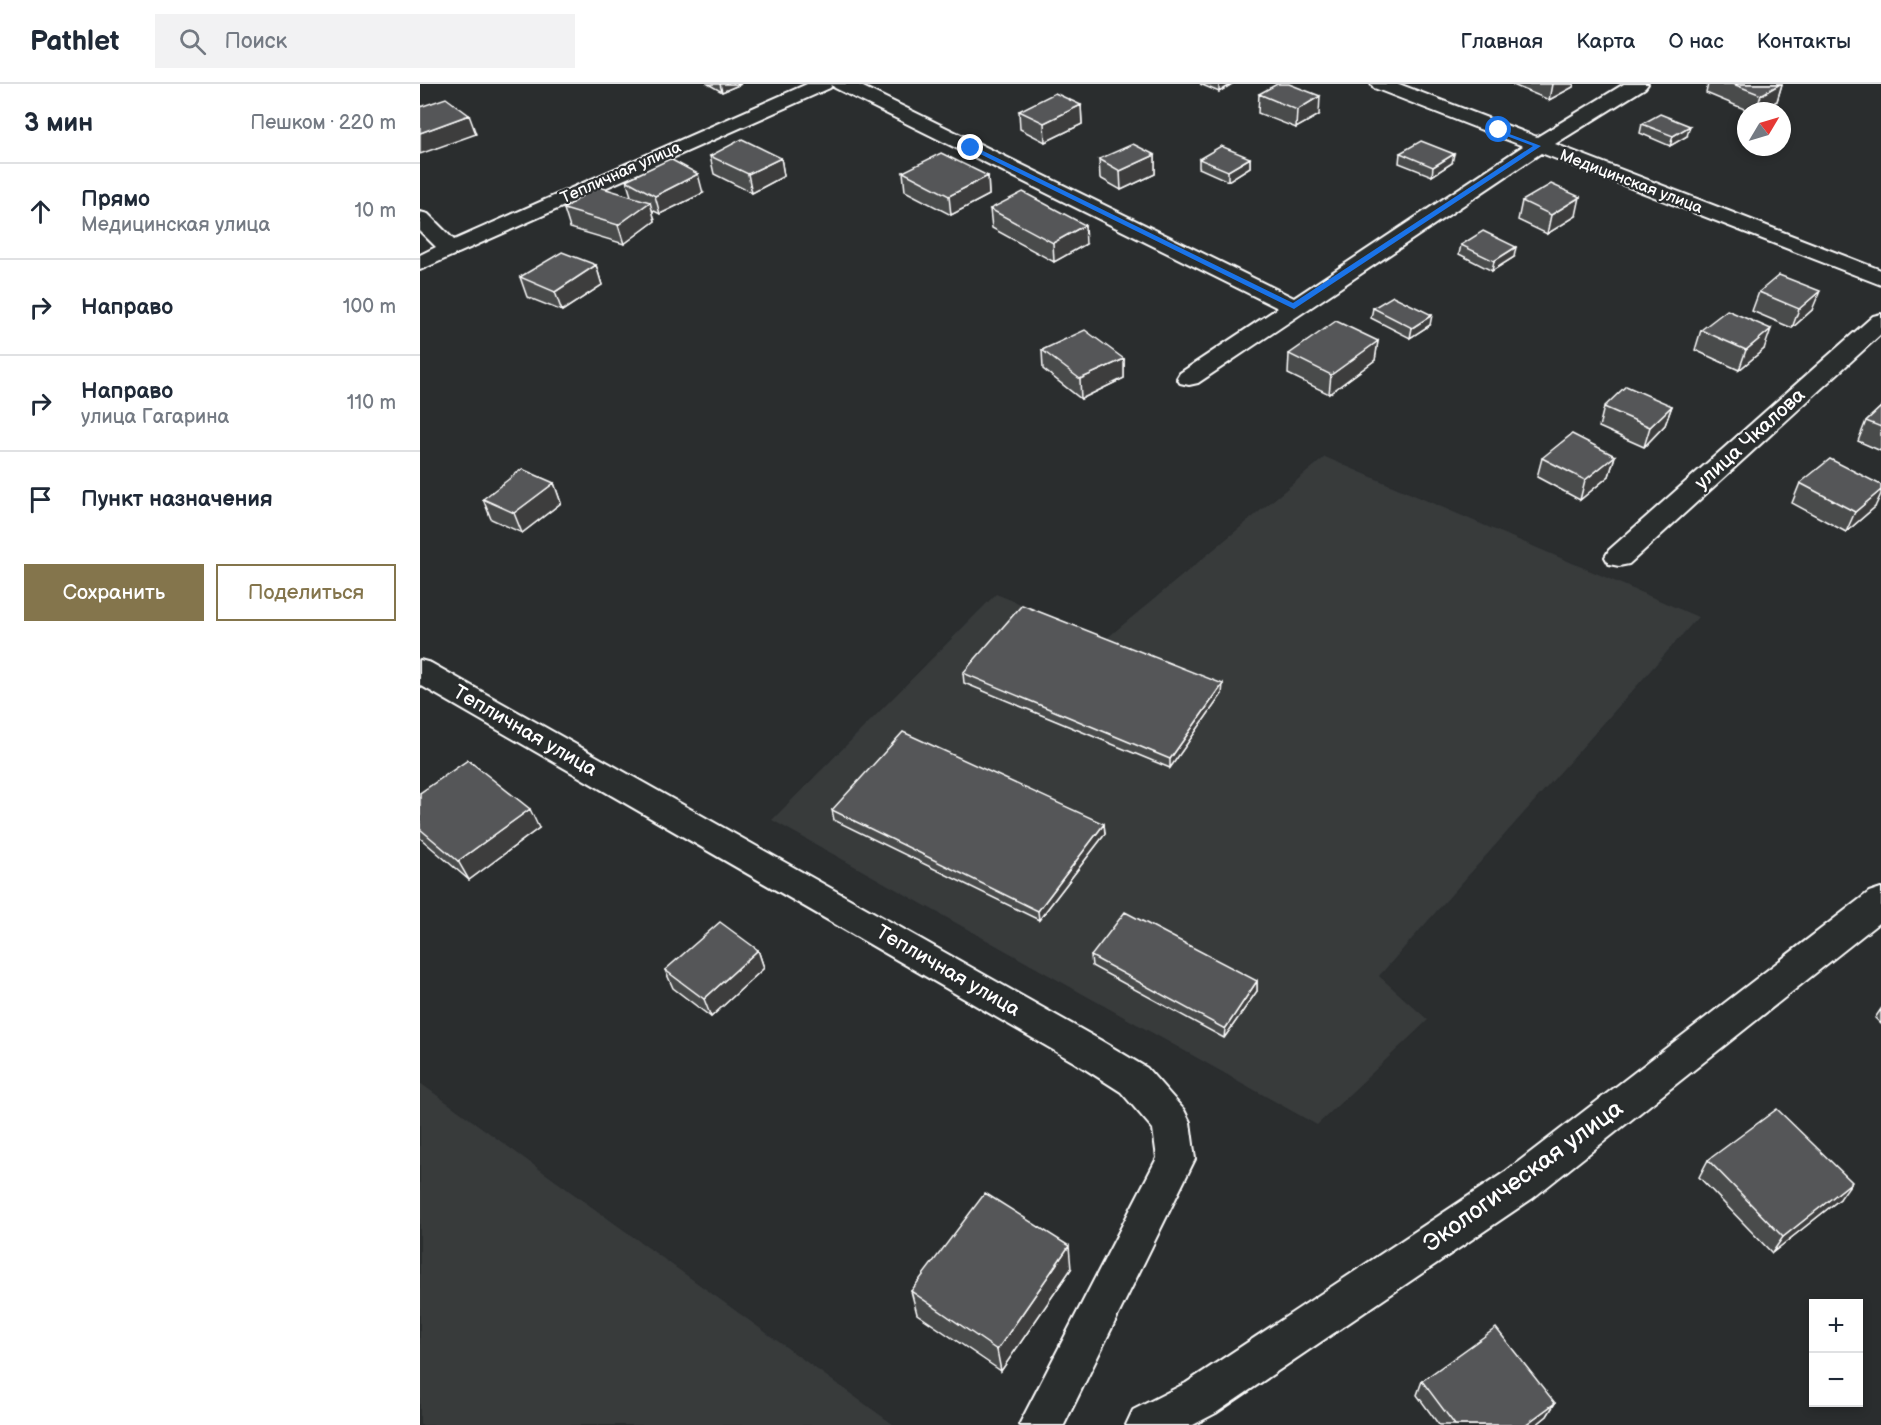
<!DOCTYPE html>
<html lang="ru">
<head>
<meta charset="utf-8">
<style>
	:root { --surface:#fff; --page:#f2f2f3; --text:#1f2937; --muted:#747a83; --line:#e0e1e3; --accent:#84754c }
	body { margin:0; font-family:"Balsamiq Sans",sans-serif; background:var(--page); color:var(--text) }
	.controls { position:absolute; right:18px; bottom:18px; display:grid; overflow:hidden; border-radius:0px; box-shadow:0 3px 9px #0003 }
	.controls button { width:54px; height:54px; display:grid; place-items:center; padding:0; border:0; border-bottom:2px solid var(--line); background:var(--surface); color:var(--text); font:30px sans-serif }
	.compass { position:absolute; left:1317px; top:18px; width:54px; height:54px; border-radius:50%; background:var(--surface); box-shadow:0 3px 9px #0003; rotate:52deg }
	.stop { position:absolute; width:18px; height:18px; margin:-14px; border:4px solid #1a73e8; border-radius:50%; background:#fff }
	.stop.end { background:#1a73e8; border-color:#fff; box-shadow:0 2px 6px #0008 }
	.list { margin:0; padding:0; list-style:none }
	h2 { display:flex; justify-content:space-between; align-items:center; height:78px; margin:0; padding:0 24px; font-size:26px }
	h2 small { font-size:20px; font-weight:400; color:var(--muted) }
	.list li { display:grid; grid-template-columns:39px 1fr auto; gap:18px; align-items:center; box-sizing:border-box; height:96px; padding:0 24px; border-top:2px solid var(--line) }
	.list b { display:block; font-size:22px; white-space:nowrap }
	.list p { margin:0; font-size:20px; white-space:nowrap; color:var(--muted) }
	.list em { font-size:20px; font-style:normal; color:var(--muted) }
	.actions { display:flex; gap:12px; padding:18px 24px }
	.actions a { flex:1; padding:14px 0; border:2px solid var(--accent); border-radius:0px; text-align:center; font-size:21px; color:var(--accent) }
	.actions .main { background:var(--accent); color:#fff }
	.icon { flex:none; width:33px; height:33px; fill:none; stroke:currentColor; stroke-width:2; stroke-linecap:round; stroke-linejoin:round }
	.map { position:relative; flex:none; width:1461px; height:1341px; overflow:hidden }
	header { display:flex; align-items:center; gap:36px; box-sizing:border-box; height:84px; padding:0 30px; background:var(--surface); border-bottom:2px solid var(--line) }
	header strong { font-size:28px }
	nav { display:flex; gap:33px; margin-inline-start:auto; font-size:21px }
	.search { width:420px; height:54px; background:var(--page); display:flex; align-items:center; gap:15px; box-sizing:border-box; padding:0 21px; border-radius:0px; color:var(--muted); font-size:22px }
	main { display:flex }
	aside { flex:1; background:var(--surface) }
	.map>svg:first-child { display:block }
	.built { fill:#373a3b }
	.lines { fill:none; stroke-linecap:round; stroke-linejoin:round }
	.street-casing { stroke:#fff; stroke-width:4 }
	.street { fill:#2a2d2e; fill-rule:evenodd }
	.wall { fill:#494b4c; stroke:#fff; stroke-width:1.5 }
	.shaded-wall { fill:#3c3d3e; stroke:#fff; stroke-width:1.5 }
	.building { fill:#555758; stroke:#fff; stroke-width:1.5 }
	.route { fill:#1a73e8 }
	.labels { text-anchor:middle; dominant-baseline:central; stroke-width:4.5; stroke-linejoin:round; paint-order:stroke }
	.far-street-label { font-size:16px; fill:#fff; stroke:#2a2d2e }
	.street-label { font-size:20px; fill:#fff; stroke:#2a2d2e }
	.near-street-label { font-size:24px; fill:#fff; stroke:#2a2d2e }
</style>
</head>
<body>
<header>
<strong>Pathlet</strong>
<div class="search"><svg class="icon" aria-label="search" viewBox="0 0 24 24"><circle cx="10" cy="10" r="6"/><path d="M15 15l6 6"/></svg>Поиск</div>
<nav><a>Главная</a><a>Карта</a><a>О нас</a><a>Контакты</a></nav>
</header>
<main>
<aside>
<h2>3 мин<small>Пешком · 220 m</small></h2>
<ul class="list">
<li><svg class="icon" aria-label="ahead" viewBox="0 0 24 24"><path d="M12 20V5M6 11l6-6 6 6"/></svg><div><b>Прямо</b><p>Медицинская улица</p></div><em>10 m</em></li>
<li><svg class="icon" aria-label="right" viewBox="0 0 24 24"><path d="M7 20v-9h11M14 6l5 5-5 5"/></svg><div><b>Направо</b></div><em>100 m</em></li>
<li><svg class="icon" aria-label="right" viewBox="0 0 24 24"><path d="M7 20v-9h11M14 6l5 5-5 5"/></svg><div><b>Направо</b><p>улица Гагарина</p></div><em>110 m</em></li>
<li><svg class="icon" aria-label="arrive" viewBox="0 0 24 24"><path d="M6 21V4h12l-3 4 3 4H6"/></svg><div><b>Пункт назначения</b></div></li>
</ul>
<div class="actions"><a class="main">Сохранить</a><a>Поделиться</a></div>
</aside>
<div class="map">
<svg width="1461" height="1341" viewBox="0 0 1461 1341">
	<rect width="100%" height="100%" fill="#2a2d2e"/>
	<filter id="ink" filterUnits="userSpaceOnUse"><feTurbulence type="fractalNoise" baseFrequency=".0167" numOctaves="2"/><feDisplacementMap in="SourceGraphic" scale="12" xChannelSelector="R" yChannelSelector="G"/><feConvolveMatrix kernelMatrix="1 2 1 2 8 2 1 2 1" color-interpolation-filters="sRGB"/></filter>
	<g filter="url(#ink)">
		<path class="built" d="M905,373L1278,533L959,892L1008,936L897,1041L352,736L576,510L687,554Z
			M0,999L474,1341H0Z"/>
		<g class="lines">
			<defs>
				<path id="street" d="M387,0H437L874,214L1103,62L954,4L951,0H979L1117,53L1204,0H1228L1225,4L1135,60L1461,186V201L1121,69L778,299L769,301L760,299L757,294L760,289L858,224L415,4L412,1L410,4L0,186V171L16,163L0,147V128L8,130L34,156Z
					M1461,230V250L1209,480L1199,482L1189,480L1185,473L1189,466L1453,232Z
					M0,576L11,579L680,956L727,984L764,1026L770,1038L775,1075L644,1341H599L737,1074L733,1045L701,1008L654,978L0,601Z
					M1461,804V837L1113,1114L796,1329L773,1341H706L713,1326L766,1299L1085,1088L1449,808Z"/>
			</defs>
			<use href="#street" class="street-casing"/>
			<use href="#street" class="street"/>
		</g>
		<path class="wall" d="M288,0H321L302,8Z
			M780,0H812L799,8Z
			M1093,0H1154L1153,3L1129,16L1093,1Z
			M1288,0H1362L1357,17L1340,27H1329L1286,9Z
			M839,10L899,31L876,44L838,29Z
			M661,21L662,40L625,58L600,45L599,27Z
			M1222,40L1267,52L1250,62L1220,49Z
			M980,69L1032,79L1012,92L979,79Z
			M735,71V90L701,106L680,94L679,75Z
			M290,72L361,74L364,92L332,109L294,90Z
			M830,74V83L808,97L779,84V75Z
			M483,88L568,92L569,111L531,131L485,107Z
			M206,96L283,109L240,130L232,126L235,137L204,160L150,144L144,125L211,112Z
			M1102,117L1156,132L1127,150L1098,136Z
			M570,125L666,160L634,178L572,144Z
			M1041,161L1094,173L1072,187L1039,170Z
			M176,181L182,201L142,227L107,213L100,193Z
			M1339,208L1392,226L1372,244L1332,227Z
			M953,224L1010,241L990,254L951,234Z
			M1281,246L1344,265L1319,286L1275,266Z
			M958,257L955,276L909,310L868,290L869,270Z
			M622,266L704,275V294L661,315L623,285Z
			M1252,322L1245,341L1224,363L1179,343L1184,323Z
			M1461,323V367L1438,357L1446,337Z
			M1195,372L1189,392L1160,416L1117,393L1122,374Z
			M134,399L141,419L102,449L71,435L63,415Z
			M1380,399L1455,423L1426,448L1372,419Z
			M543,589L802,610L750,684L544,599Z
			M0,709L119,744L49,796L0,754Z
			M412,726L684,740L685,750L619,836L414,736Z
			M338,866L344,884L291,933L253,904L245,886Z
			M671,872L837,897V907L804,954L672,882Z
			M1461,925V940L1455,934Z
			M1288,1076L1420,1115L1352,1169L1279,1093Z
			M651,1185L581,1287L497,1230L491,1207Z
			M1002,1297L1135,1319L1127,1332L1116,1341H1019L997,1311Z"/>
		<path class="shaded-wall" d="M300,0H321L302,8Z
			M799,0H812L799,8Z
			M1132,0H1154L1153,3L1129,16Z
			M1360,0H1362L1357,17L1340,27H1336L1341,11Z
			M900,12L899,31L876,44L877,26Z
			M661,21L662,40L625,58L624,39Z
			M49,31L56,50L0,70V49Z
			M1270,42L1267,52L1250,62L1253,52Z
			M1034,70L1032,79L1012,92L1013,83Z
			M735,71V90L701,106L700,87Z
			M361,74L364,92L332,109L328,90Z
			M830,74V83L808,97V87Z
			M278,90L283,109L240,130L235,112Z
			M568,92L569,111L531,131L529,112Z
			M1160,113L1156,132L1127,150L1131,131Z
			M230,118L235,137L204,160L198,141Z
			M665,141L666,160L634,178L633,159Z
			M1096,163L1094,173L1072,187L1074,177Z
			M176,181L182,201L142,227L135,208Z
			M1400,207L1392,226L1372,244L1379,225Z
			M1012,231L1010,241L990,254L992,244Z
			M1351,245L1344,265L1319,286L1326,266Z
			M958,257L955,276L909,310L911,291Z
			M704,275V294L661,315L660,295Z
			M1252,322L1245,341L1224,363L1230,343Z
			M1195,372L1189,392L1160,416L1165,396Z
			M134,399L141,419L102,449L94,429Z
			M1461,406V410L1455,423L1426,448L1435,428Z
			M803,600L802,610L750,684V675Z
			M110,725L119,744L49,796L38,777Z
			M684,740L685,750L619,836L618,827Z
			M338,866L344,884L291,933L284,915Z
			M837,897V907L804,954L805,945Z
			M1432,1098L1420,1115L1352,1169L1363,1153Z
			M649,1162L651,1185L581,1287L577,1266Z
			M1135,1319L1127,1332L1116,1341H1105Z"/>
		<path class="building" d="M857,0H869L900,12L877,26L839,10Z
			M1313,0H1360L1341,11Z
			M635,9L661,21L624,39L599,27Z
			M26,14L49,31L0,49V23Z
			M1240,30L1270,42L1253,52L1222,40Z
			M322,55L361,74L328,90L290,72Z
			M1001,57L1034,70L1013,83L980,69Z
			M713,60L735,71L700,87L679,75Z
			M801,62L830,74L808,87L779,75Z
			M521,69L568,92L529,112L483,88Z
			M250,75L278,90L235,112L206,96Z
			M1131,100L1160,113L1131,131L1102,117Z
			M176,102L230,118L198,141L144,125Z
			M603,108L665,141L633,159L570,125Z
			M1063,147L1096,163L1074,177L1041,161Z
			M142,168L176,181L135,208L100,193Z
			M1359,191L1400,207L1379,225L1339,208Z
			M973,212L1012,231L992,244L953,224Z
			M1307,226L1351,245L1326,266L1281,246Z
			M916,237L958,257L911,291L869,270Z
			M665,246L704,275L660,295L622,266Z
			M1206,302L1252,322L1230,343L1184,323Z
			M1461,323V343L1446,337Z
			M1152,350L1195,372L1165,396L1122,374Z
			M1410,375L1461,401V406L1435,428L1380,399Z
			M102,385L134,399L94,429L63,415Z
			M602,521L803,600L750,675L543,589Z
			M483,648L684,740L618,827L412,726Z
			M48,676L110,725L38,777L0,745V709Z
			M705,828L837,897L805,945L671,872Z
			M300,838L338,866L284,915L245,886Z
			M1357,1025L1432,1098L1363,1153L1288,1076Z
			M565,1109L649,1162L577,1266L491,1207Z
			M1076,1244L1135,1319L1105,1341H1035L1002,1297Z"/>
	</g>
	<path class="route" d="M1076,45L1121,62L874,225L548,64L553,62L873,219L1113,62L1076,48Z"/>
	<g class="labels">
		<g class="far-street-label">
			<text transform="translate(201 89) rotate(-24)">Тепличная улица</text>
			<text transform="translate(1211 98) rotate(21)">Медицинская улица</text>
		</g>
		<g class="street-label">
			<text transform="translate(1330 355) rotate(-42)">улица Чкалова</text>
			<text transform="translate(105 647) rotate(30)">Тепличная улица</text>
			<text transform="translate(528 887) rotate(30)">Тепличная улица</text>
		</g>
		<g class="near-street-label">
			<text transform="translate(1103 1092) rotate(-36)">Экологическая улица</text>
		</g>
	</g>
</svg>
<div class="controls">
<button>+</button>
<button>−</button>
</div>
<svg class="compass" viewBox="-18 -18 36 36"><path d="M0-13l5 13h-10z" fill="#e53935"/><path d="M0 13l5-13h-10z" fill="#747a83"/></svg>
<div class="stop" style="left:1079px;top:46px"></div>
<div class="stop end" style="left:551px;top:64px"></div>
</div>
</main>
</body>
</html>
